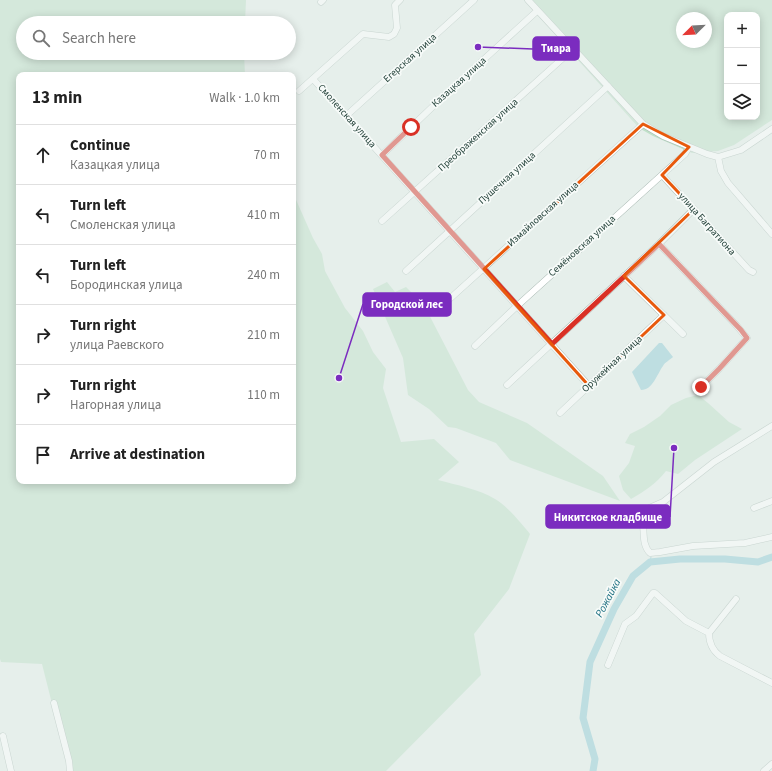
<!DOCTYPE html>
<html lang="en">
<head>
<meta charset="utf-8">
<style>
	:root { --surface:#fff; --page:#f2f2f2; --text:#222; --muted:#767676; --line:#e0e0e0 }
	body { margin:0; font-family:"Source Sans 3",sans-serif; background:var(--page); color:var(--text) }
	.controls { position:absolute; right:12px; top:12px; display:grid; overflow:hidden; border-radius:8px; box-shadow:0 2px 10px #0003 }
	.controls button { width:36px; height:36px; display:grid; place-items:center; padding:0; border:0; border-bottom:1px solid var(--line); background:var(--surface); color:var(--text); font:20px sans-serif }
	.compass { position:absolute; left:676px; top:12px; width:36px; height:36px; border-radius:50%; background:var(--surface); box-shadow:0 2px 10px #0003; rotate:246deg }
	.stop { position:absolute; width:12px; height:12px; margin:-9px; border:3px solid #d93025; border-radius:50%; background:#fff }
	.stop.end { background:#d93025; border-color:#fff; box-shadow:0 1px 4px #0008 }
	.list { margin:0; padding:0; list-style:none }
	h2 { display:flex; justify-content:space-between; align-items:center; height:52px; margin:0; padding:0 16px; font-size:17px }
	h2 small { font-size:13px; font-weight:400; color:var(--muted) }
	.list li { display:grid; grid-template-columns:26px 1fr auto; gap:12px; align-items:center; box-sizing:border-box; height:60px; padding:0 16px; border-top:1px solid var(--line) }
	.list b { display:block; font-size:15px; white-space:nowrap }
	.list p { margin:0; font-size:13px; white-space:nowrap; color:var(--muted) }
	.list em { font-size:13px; font-style:normal; color:var(--muted) }
	.icon { flex:none; width:22px; height:22px; fill:none; stroke:currentColor; stroke-width:2; stroke-linecap:round; stroke-linejoin:round }
	.map { position:relative; flex:none; width:772px; height:771px; overflow:hidden }
	.search { position:absolute; background:var(--surface); box-shadow:0 2px 10px #0003; left:16px; top:16px; width:280px; height:44px; display:flex; align-items:center; gap:10px; box-sizing:border-box; padding:0 14px; border-radius:22px; color:var(--muted); font-size:15px }
	.panel { position:absolute; background:var(--surface); box-shadow:0 2px 10px #0003; left:16px; top:72px; width:280px; height:412px; border-radius:8px }
	.map>svg:first-child { display:block }
	.green { fill:#bfe0c8; fill-rule:evenodd }
	.water { fill:#8ec9d4 }
	.lines { fill:none; stroke-linecap:round; stroke-linejoin:round }
	.stream { stroke:#8ec9d4; stroke-width:1 }
	.river { stroke:#8ec9d4; stroke-width:7 }
	.minor-casing { stroke:#a8b8b2; stroke-width:7 }
	.minor { stroke:#fff; stroke-width:6 }
	.route { stroke:#d93025; stroke-width:5 }
	.marked { fill:none; stroke:#e8590c; stroke-width:3; stroke-linejoin:round }
	.labels { text-anchor:middle; dominant-baseline:central; stroke-width:3.5; stroke-linejoin:round; paint-order:stroke }
	.street-label { font-size:10px; fill:#24423a; stroke:#f7fbf9 }
	.water-label { font-size:11px; font-style:italic; fill:#1c6f80; stroke:#f7fbf9 }
	.leader { fill:none; stroke:#7b2cbf; stroke-width:1.5 }
	.callout-dot { fill:#7b2cbf; stroke:#f7fbf9; stroke-width:1.5 }
	.callout { fill:#7b2cbf; stroke:#7b2cbf; stroke-width:1.5 }
	.callout-label { font-size:11px; text-anchor:middle; font-weight:bold; fill:#fff }
</style>
</head>
<body>
<div class="map">
<svg width="772" height="771" viewBox="0 0 772 771">
	<rect width="100%" height="100%" fill="#e6efeb"/>
	<path class="green" d="M0,0H246L245,23H23V53H244L245,75H19V481H293V193L313,238L322,254L325,271L345,308L363,331L373,352L386,369L383,388L401,442L434,439L459,462L438,480C456,485 479,489 495,499C506,505 522,524 530,534L509,589L474,634L481,675L386,771H69L42,664L1,662L0,659Z
		M524,0H772V120L734,145L718,151L692,153L653,136L639,128ZM727,15H757V117H727ZM682,18H706V42H682Z
		M387,282L395,292L406,287L424,305L468,390L479,402L527,423L603,476L620,501L510,460L496,443L456,428L448,427L429,409L408,395L403,358L373,289Z
		M698,395L708,403L729,422L742,429L695,460L678,474L666,471C657,483 645,491 631,499L623,490L619,476L629,463L635,446L625,443L630,434L644,427L660,416L671,405L686,398Z"/>
	<path class="water" d="M659,343H662L673,357C670,360 665,362 663,366C657,374 653,390 641,390L632,372Z"/>
	<g class="lines">
		<path class="stream" d="M650,562L651,557"/>
		<path class="river" d="M593,771L595,759L583,718L590,662L614,609L633,576L650,562L680,559H725L758,562L772,557"/>
		<defs>
			<path id="minor" d="M528,0L643,124L663,136L707,154L718,157L741,150L772,129
				M321,2L323,0
				M313,79L589,386
				M299,91L363,34L389,37L394,34L397,28L395,5L400,0
				M346,116L474,0
				M382,155L447,93L537,11
				M718,157L721,171L728,183L772,234
				M662,175L749,270L753,272
				M382,221L573,49
				M659,244L737,326L747,338L719,369L701,387
				M406,271L608,86
				M624,276L683,334
				M444,304L643,124
				M475,346L517,306L685,154L689,147
				M507,385L659,244L694,209
				M560,413L664,315
				M772,426L714,462L663,502L647,509L641,515C646,527 640,543 650,553L660,552L693,546L745,543L772,537
				M754,508L772,501
				M736,599L709,633C709,643 712,650 720,656L772,683
				M608,665L625,624L636,616L653,593H655L686,621L709,633
				M54,703L69,761L70,771
				M3,736L11,771
				M764,771L772,764"/>
		</defs>
		<use href="#minor" class="minor-casing"/>
		<use href="#minor" class="minor"/>
	</g>
	<g class="lines">
		<path class="route" d="M411,127L382,155L552,344L659,244L741,330L747,338L719,369L701,387"/>
	</g>
	<path d="M0 0H772V771H0ZM643,124L689,147L662,175L694,209L624,276L664,315L589,386L484,269Z" fill="#e6efeb" fill-opacity=".55" fill-rule="evenodd"/>
	<path class="marked" d="M643,124L689,147L662,175L694,209L624,276L664,315L589,386L484,269Z"/>
	<g class="labels">
		<g class="street-label">
			<text transform="translate(410 58) rotate(-42)">Егерская улица</text>
			<text transform="translate(459 82) rotate(-42)">Казацкая улица</text>
			<text transform="translate(347 116) rotate(48)">Смоленская улица</text>
			<text transform="translate(478 135) rotate(-42)">Преображенская улица</text>
			<text transform="translate(507 178) rotate(-42)">Пушечная улица</text>
			<text transform="translate(543 214) rotate(-42)">Измайловская улица</text>
			<text transform="translate(707 224) rotate(48)">улица Багратиона</text>
			<text transform="translate(582 246) rotate(-42)">Семёновская улица</text>
			<text transform="translate(612 364) rotate(-43)">Оружейная улица</text>
		</g>
		<g class="water-label">
			<text transform="translate(608 598) rotate(-62)">Рожайка</text>
		</g>
	</g>
	<path class="leader" d="M478 47L533 49M339 378L363 304M674 448L670 517"/>
	<g class="callout-dot">
		<circle cx="478" cy="47" r="4"/>
		<circle cx="339" cy="378" r="4"/>
		<circle cx="674" cy="448" r="4"/>
	</g>
	<g class="callout">
		<rect x="533" y="37" width="46" height="23" rx="4"/>
		<rect x="363" y="293" width="88" height="23" rx="4"/>
		<rect x="546" y="505" width="124" height="23" rx="4"/>
	</g>
	<g class="callout-label">
		<text x="556" y="52">Тиара</text>
		<text x="407" y="308">Городской лес</text>
		<text x="608" y="521">Никитское кладбище</text>
	</g>
</svg>
<div class="controls">
<button>+</button>
<button>−</button>
<button><svg class="icon" aria-label="layers" viewBox="0 0 24 24"><path d="M12 4l9 5-9 5-9-5zM3 14l9 5 9-5"/></svg></button>
</div>
<svg class="compass" viewBox="-18 -18 36 36"><path d="M0-13l5 13h-10z" fill="#e53935"/><path d="M0 13l5-13h-10z" fill="#767676"/></svg>
<div class="stop" style="left:411px;top:127px"></div>
<div class="stop end" style="left:701px;top:387px"></div>
<div class="search"><svg class="icon" aria-label="search" viewBox="0 0 24 24"><circle cx="10" cy="10" r="6"/><path d="M15 15l6 6"/></svg>Search here</div>
<section class="panel">
<h2>13 min<small>Walk · 1.0 km</small></h2>
<ul class="list">
<li><svg class="icon" aria-label="ahead" viewBox="0 0 24 24"><path d="M12 20V5M6 11l6-6 6 6"/></svg><div><b>Continue</b><p>Казацкая улица</p></div><em>70 m</em></li>
<li><svg class="icon" aria-label="left" viewBox="0 0 24 24"><path d="M17 20v-9H6M10 6l-5 5 5 5"/></svg><div><b>Turn left</b><p>Смоленская улица</p></div><em>410 m</em></li>
<li><svg class="icon" aria-label="left" viewBox="0 0 24 24"><path d="M17 20v-9H6M10 6l-5 5 5 5"/></svg><div><b>Turn left</b><p>Бородинская улица</p></div><em>240 m</em></li>
<li><svg class="icon" aria-label="right" viewBox="0 0 24 24"><path d="M7 20v-9h11M14 6l5 5-5 5"/></svg><div><b>Turn right</b><p>улица Раевского</p></div><em>210 m</em></li>
<li><svg class="icon" aria-label="right" viewBox="0 0 24 24"><path d="M7 20v-9h11M14 6l5 5-5 5"/></svg><div><b>Turn right</b><p>Нагорная улица</p></div><em>110 m</em></li>
<li><svg class="icon" aria-label="arrive" viewBox="0 0 24 24"><path d="M6 21V4h12l-3 4 3 4H6"/></svg><div><b>Arrive at destination</b></div></li>
</ul>
</section>
</div>
</body>
</html>
